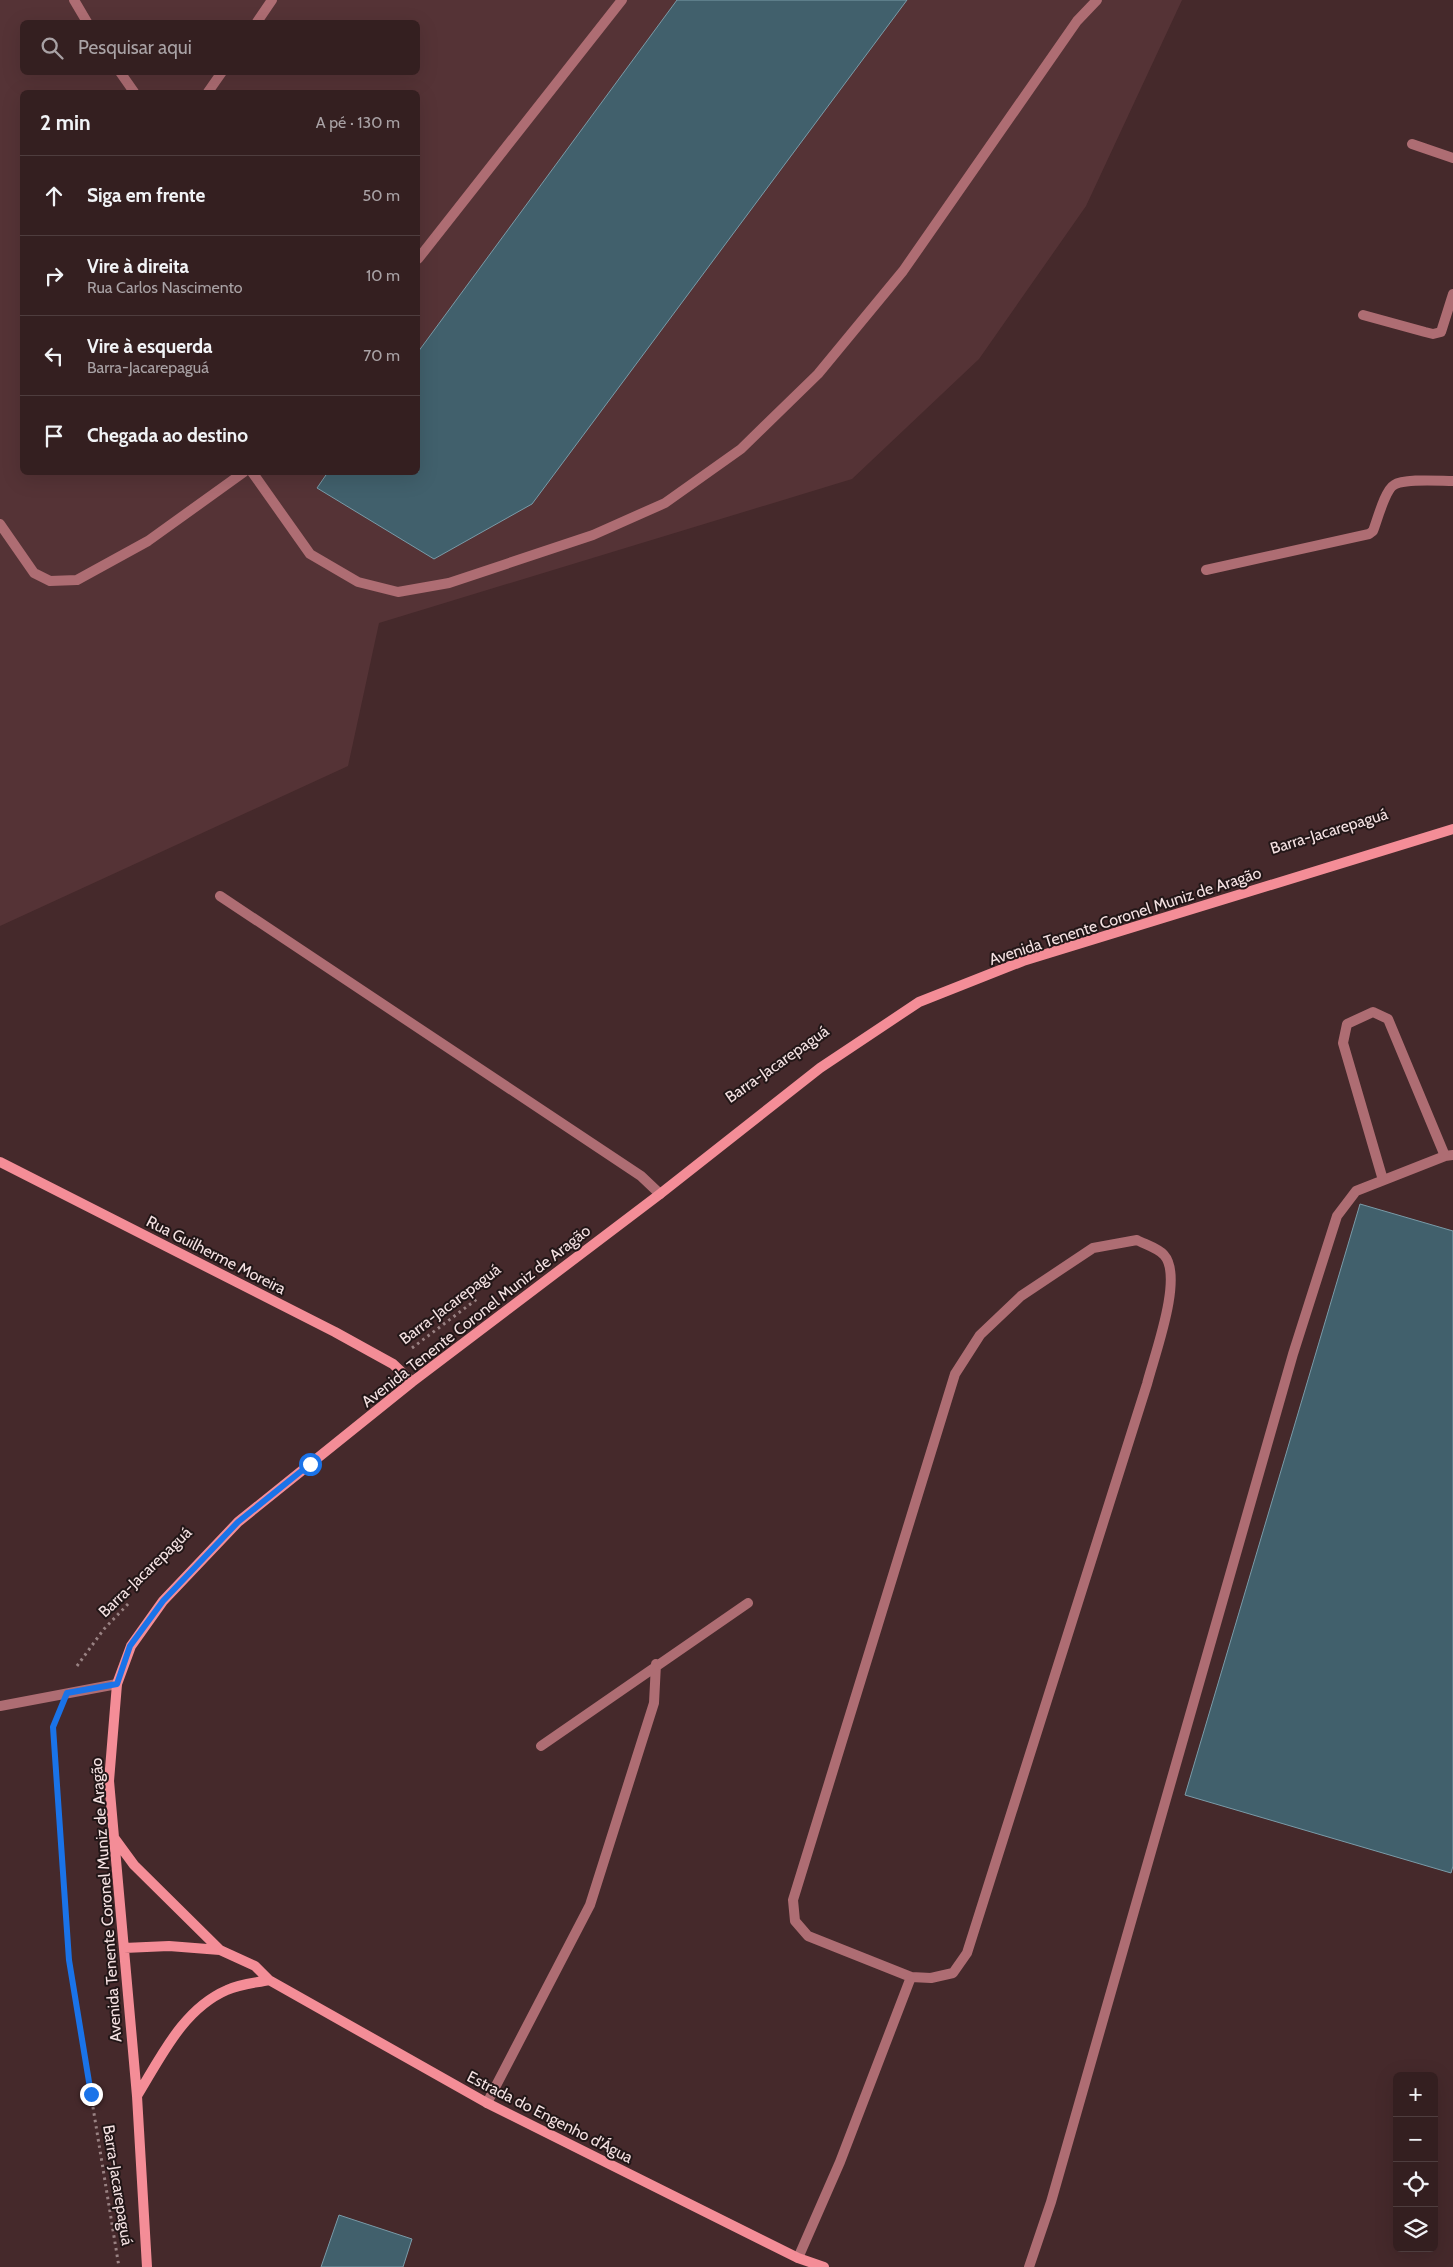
<!DOCTYPE html>
<html lang="pt">
<head>
<meta charset="utf-8">
<style>
	:root { --surface:#341f20; --page:#3f2c2d; --text:#f1f3f6; --muted:#a9a2a5; --line:#4e3d3e }
	body { margin:0; font-family:Cabin,sans-serif; background:var(--page); color:var(--text) }
	.controls { position:absolute; right:15px; bottom:15px; display:grid; overflow:hidden; border-radius:8px; box-shadow:0 5px 20px #0002 }
	.controls button { width:45px; height:45px; display:grid; place-items:center; padding:0; border:0; border-bottom:1px solid var(--line); background:var(--surface); color:var(--text); font:25px sans-serif }
	.stop { position:absolute; width:15px; height:15px; margin:-11px; border:4px solid #1a73e8; border-radius:50%; background:#fff }
	.stop.end { background:#1a73e8; border-color:#fff; box-shadow:0 1px 5px #0008 }
	.list { margin:0; padding:0; list-style:none }
	h2 { display:flex; justify-content:space-between; align-items:center; height:65px; margin:0; padding:0 20px; font-size:21px }
	h2 small { font-size:16px; font-weight:400; color:var(--muted) }
	.list li { display:grid; grid-template-columns:32px 1fr auto; gap:15px; align-items:center; box-sizing:border-box; height:80px; padding:0 20px; border-top:1px solid var(--line) }
	.list b { display:block; font-size:19px; white-space:nowrap }
	.list p { margin:0; font-size:16px; white-space:nowrap; color:var(--muted) }
	.list em { font-size:16px; font-style:normal; color:var(--muted) }
	.icon { flex:none; width:28px; height:28px; fill:none; stroke:currentColor; stroke-width:2; stroke-linecap:round; stroke-linejoin:round }
	.map { position:relative; flex:none; width:1453px; height:2267px; overflow:hidden }
	.search { position:absolute; background:var(--surface); box-shadow:0 5px 20px #0002; left:20px; top:20px; width:400px; height:55px; display:flex; align-items:center; gap:12px; box-sizing:border-box; padding:0 18px; border-radius:8px; color:var(--muted); font-size:19px }
	.panel { position:absolute; background:var(--surface); box-shadow:0 5px 20px #0002; left:20px; top:90px; width:400px; height:385px; border-radius:8px }
	.map>svg:first-child { display:block }
	.built { fill:#553336; fill-rule:evenodd }
	.building { fill:#41606c; stroke:#7a9ba8 }
	.lines { fill:none; stroke-linecap:round; stroke-linejoin:round }
	.path { stroke:#998283; stroke-width:3; stroke-dasharray:2.5 4; stroke-linecap:butt }
	.lane { stroke:#ae6d73; stroke-width:10 }
	.street { stroke:#ae6d73; stroke-width:10 }
	.secondary { stroke:#f48d97; stroke-width:10 }
	.route { stroke:#1a73e8; stroke-width:6 }
	.labels { text-anchor:middle; dominant-baseline:central; stroke-width:4; stroke-linejoin:round; paint-order:stroke }
	.street-label { font-size:16px; fill:#f4e1e2; stroke:#221617 }
</style>
</head>
<body>
<div class="map">
<svg width="1453" height="2267" viewBox="0 0 1453 2267">
	<rect width="100%" height="100%" fill="#45292b"/>
	<path class="built" d="M0,0H1182L1086,206L979,359L852,479L379,623L348,766L0,926ZM22,22H418V72H22ZM22,92H418V472H22Z"/>
	<path class="building" d="M677,0H907L532,504L434,559L317,488L328,472H418V352Z
		M1360,1204L1453,1231V1866L1451,1873L1185,1795Z
		M339,2215L412,2239L403,2267H321Z"/>
	<g class="lines">
		<path class="path" d="M412,1348L477,1299
			M77,1666L104,1629L129,1603
			M56,1720L53,1727L69,1960L119,2267"/>
		<path class="lane" d="M74,0L87,22
			M257,22L272,0
			M120,72L134,92
			M208,92L222,72
			M1412,144L1453,158
			M418,259L622,0
			M1363,315L1425,332L1433,334L1441,332L1453,294
			M252,472L310,554L358,582L398,592L449,583L593,535L665,503L741,449L818,374L903,271L1077,21L1097,0
			M0,524L34,573L50,581L77,580L148,541L244,472
			M1206,570L1369,534L1373,531C1377,521 1385,490 1394,485C1404,478 1440,481 1453,481
			M1383,1180L1343,1043L1347,1024L1373,1012L1388,1019L1445,1156
			M1029,2267L1051,2202L1293,1354L1337,1216L1356,1191L1445,1156L1453,1155"/>
		<path class="street" d="M220,896L641,1176L660,1194
			M1137,1240C1144,1244 1158,1248 1164,1255C1184,1277 1154,1356 1147,1384L967,1953L953,1973L931,1978L911,1977L808,1936L795,1921L793,1900L955,1374L980,1335L1021,1296L1093,1248Z
			M0,1706L117,1684
			M541,1746L748,1603
			M487,2103L590,1905L654,1703L656,1664
			M798,2258L840,2162L911,1977"/>
		<path class="secondary" d="M0,1162L335,1332L393,1364L412,1382
			M115,1839L134,1865L220,1950
			M124,1948L169,1946L220,1950L255,1966L269,1980L487,2103L798,2258L824,2267
			M137,2096C161,2057 183,2009 227,1990C240,1984 255,1983 269,1980
			M147,2267L137,2096L109,1781L117,1684L131,1646L163,1601L238,1522L412,1382L660,1194L820,1068L919,1002L1023,961L1453,829"/>
	</g>
	<g class="lines">
		<path class="route" d="M91,2094L69,1960L53,1727L67,1693L117,1684L130,1646L163,1601L238,1522L310,1464"/>
	</g>
	<g class="labels">
		<g class="street-label">
			<text transform="translate(1329 831) rotate(-17)">Barra-Jacarepaguá</text>
			<text transform="translate(1125 916) rotate(-18)">Avenida Tenente Coronel Muniz de Aragão</text>
			<text transform="translate(777 1064) rotate(-35)">Barra-Jacarepaguá</text>
			<text transform="translate(216 1255) rotate(27)">Rua Guilherme Moreira</text>
			<text transform="translate(450 1304) rotate(-37)">Barra-Jacarepaguá</text>
			<text transform="translate(476 1316) rotate(-38)">Avenida Tenente Coronel Muniz de Aragão</text>
			<text transform="translate(145 1572) rotate(-44)">Barra-Jacarepaguá</text>
			<text transform="translate(106 1900) rotate(-94)">Avenida Tenente Coronel Muniz de Aragão</text>
			<text transform="translate(550 2117) rotate(27)">Estrada do Engenho d'Água</text>
			<text transform="translate(118 2185) rotate(81)">Barra-Jacarepaguá</text>
		</g>
	</g>
</svg>
<div class="controls">
<button>+</button>
<button>−</button>
<button><svg class="icon" aria-label="locate" viewBox="0 0 24 24"><circle cx="12" cy="12" r="6"/><path d="M12 2v4M12 18v4M2 12h4M18 12h4"/></svg></button>
<button><svg class="icon" aria-label="layers" viewBox="0 0 24 24"><path d="M12 4l9 5-9 5-9-5zM3 14l9 5 9-5"/></svg></button>
</div>
<div class="stop" style="left:310px;top:1464px"></div>
<div class="stop end" style="left:91px;top:2094px"></div>
<div class="search"><svg class="icon" aria-label="search" viewBox="0 0 24 24"><circle cx="10" cy="10" r="6"/><path d="M15 15l6 6"/></svg>Pesquisar aqui</div>
<section class="panel">
<h2>2 min<small>A pé · 130 m</small></h2>
<ul class="list">
<li><svg class="icon" aria-label="ahead" viewBox="0 0 24 24"><path d="M12 20V5M6 11l6-6 6 6"/></svg><div><b>Siga em frente</b></div><em>50 m</em></li>
<li><svg class="icon" aria-label="right" viewBox="0 0 24 24"><path d="M7 20v-9h11M14 6l5 5-5 5"/></svg><div><b>Vire à direita</b><p>Rua Carlos Nascimento</p></div><em>10 m</em></li>
<li><svg class="icon" aria-label="left" viewBox="0 0 24 24"><path d="M17 20v-9H6M10 6l-5 5 5 5"/></svg><div><b>Vire à esquerda</b><p>Barra-Jacarepaguá</p></div><em>70 m</em></li>
<li><svg class="icon" aria-label="arrive" viewBox="0 0 24 24"><path d="M6 21V4h12l-3 4 3 4H6"/></svg><div><b>Chegada ao destino</b></div></li>
</ul>
</section>
</div>
</body>
</html>
